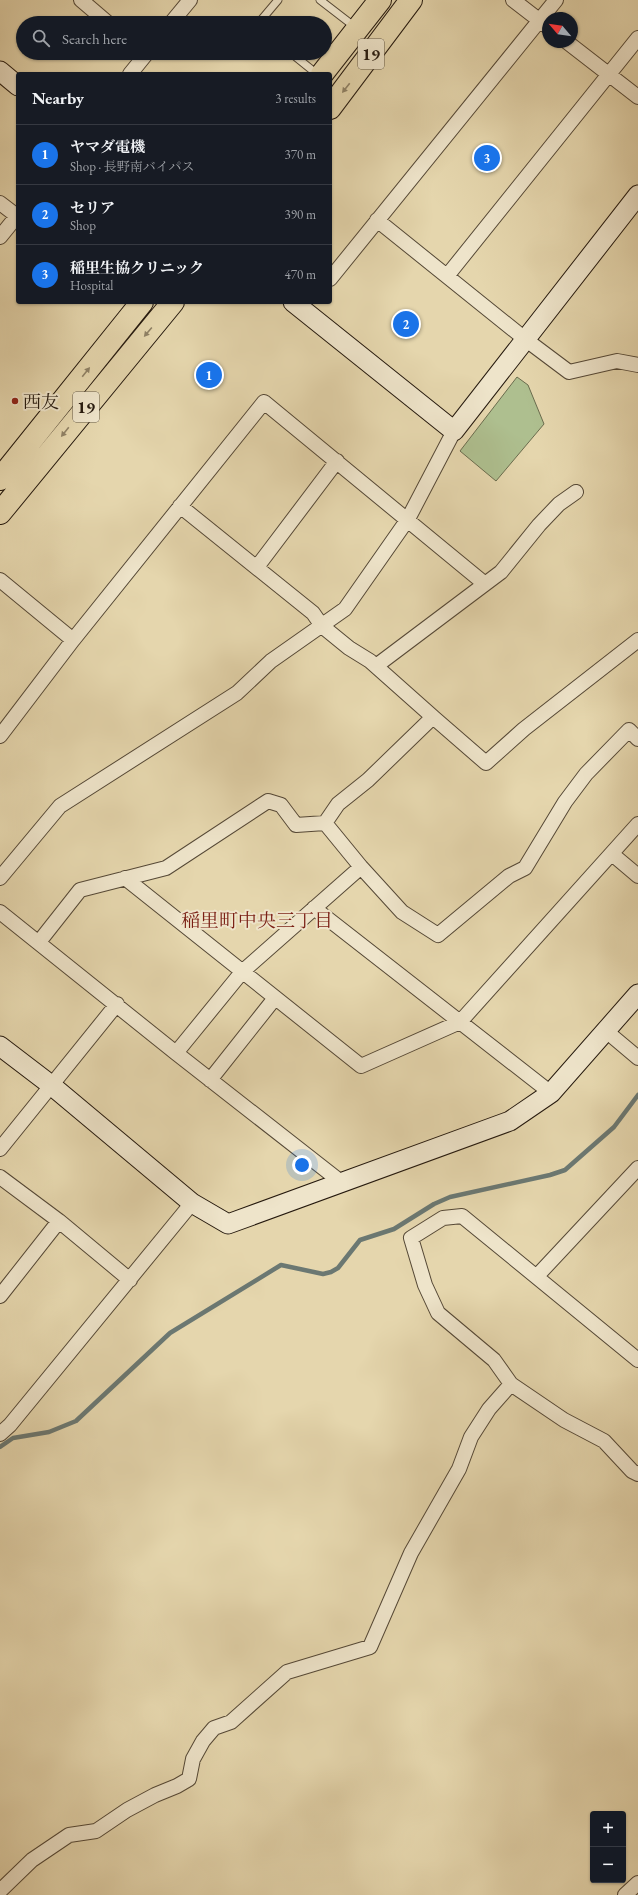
<!DOCTYPE html>
<html lang="en">
<head>
<meta charset="utf-8">
<style>
	:root { --surface:#171b24; --page:#242831; --text:#f1f3f6; --muted:#9ea1a6; --line:#363941; --accent:#1a73e8 }
	body { margin:0; font-family:"EB Garamond","Noto Serif JP",serif; background:var(--page); color:var(--text) }
	.controls { position:absolute; right:12px; bottom:12px; display:grid; overflow:hidden; border-radius:4px; box-shadow:0 1px 3px #0004 }
	.controls button { width:36px; height:36px; display:grid; place-items:center; padding:0; border:0; border-bottom:1px solid var(--line); background:var(--surface); color:var(--text); font:20px sans-serif }
	.compass { position:absolute; left:542px; top:12px; width:36px; height:36px; border-radius:50%; background:var(--surface); box-shadow:0 1px 3px #0004; rotate:299deg }
	.you { position:absolute; left:302px; top:1165px; width:14px; height:14px; margin:-10px; border:3px solid #fff; border-radius:50%; background:#1a73e8; box-shadow:0 0 0 6px #1a73e833 }
	.badge { display:grid; place-items:center; width:26px; height:26px; border-radius:50%; background:var(--accent); color:#fff; font-size:13px; font-weight:700 }
	.pin { position:absolute; translate:-50% -50%; border:2px solid #fff; box-shadow:0 1px 4px #0006 }
	.list { margin:0; padding:0; list-style:none }
	h2 { display:flex; justify-content:space-between; align-items:center; height:52px; margin:0; padding:0 16px; font-size:17px }
	h2 small { font-size:13px; font-weight:400; color:var(--muted) }
	.list li { display:grid; grid-template-columns:26px 1fr auto; gap:12px; align-items:center; box-sizing:border-box; height:60px; padding:0 16px; border-top:1px solid var(--line) }
	.list b { display:block; font-size:15px; white-space:nowrap }
	.list p { margin:0; font-size:13px; white-space:nowrap; color:var(--muted) }
	.list em { font-size:13px; font-style:normal; color:var(--muted) }
	.icon { flex:none; width:22px; height:22px; fill:none; stroke:currentColor; stroke-width:2; stroke-linecap:round; stroke-linejoin:round }
	.map { position:relative; flex:none; width:638px; height:1895px; overflow:hidden }
	.search { position:absolute; background:var(--surface); box-shadow:0 1px 3px #0004; left:16px; top:16px; width:316px; height:44px; display:flex; align-items:center; gap:10px; box-sizing:border-box; padding:0 14px; border-radius:22px; color:var(--muted); font-size:15px }
	.panel { position:absolute; background:var(--surface); box-shadow:0 1px 3px #0004; left:16px; top:72px; width:316px; height:232px; border-radius:4px }
	.map>svg:first-child { display:block }
	.green { fill:#aebf8f; stroke:#6a6c4e }
	.lines { fill:none; stroke-linecap:round; stroke-linejoin:round }
	.stream { stroke:#6b7872; stroke-width:4.5 }
	.lane-casing { stroke:#554836; stroke-width:9 }
	.street-casing { stroke:#554836; stroke-width:16 }
	.secondary-casing { stroke:#25190e; stroke-width:21 }
	.highway-casing { stroke:#25190e; stroke-width:24 }
	.lane { stroke:#eee4ca; stroke-width:7 }
	.street { stroke:#eee4ca; stroke-width:14 }
	.secondary { stroke:#eee4ca; stroke-width:19 }
	.highway { stroke:#e5d6ad; stroke-width:22 }
	.oneway { fill:#8f8165 }
	.poi-dot { fill:#8f2418; stroke:#eee4ca; stroke-width:1.5 }
	.labels { text-anchor:middle; dominant-baseline:central; stroke-width:4; stroke-linejoin:round; paint-order:stroke }
	.shield { fill:#eee4ca; stroke:#615646; stroke-width:1 }
	.shield-label { font-size:17px; font-weight:bold; fill:#25190e }
	.poi-label { font-size:18px; fill:#25190e; stroke:#eee4ca; text-anchor:start }
	.neighbourhood-label { font-size:19px; fill:#7a1f14; stroke:#eee4ca }
</style>
</head>
<body>
<div class="map">
<svg width="638" height="1895" viewBox="0 0 638 1895">
	<rect width="100%" height="100%" fill="#e5d6ad"/>
	<filter id="stains"><feTurbulence type="fractalNoise" baseFrequency=".005" numOctaves="4"/><feColorMatrix values="0 0 0 0 .2 0 0 0 0 .09 0 0 0 0 .02 0 0 0 .5 -.17"/></filter>
	<radialGradient id="worn" r=".72"><stop offset=".6" stop-color="#630" stop-opacity="0"/><stop offset="1" stop-color="#630" stop-opacity=".3"/></radialGradient>
	<path class="green" d="M517,377L528,385L544,424L496,481L460,451Z"/>
	<g class="lines">
		<path class="stream" d="M0,1447L13,1438L49,1432L76,1421L170,1333L281,1265L323,1274L331,1272L338,1268L360,1240L394,1229L434,1204L450,1197L550,1175L565,1170L614,1127L638,1095"/>
		<defs>
			<path id="lane" d="M320,0L355,27
				M262,23V19L278,0
				M291,53L317,74"/>
			<path id="street" d="M81,0L108,23
				M513,0L548,27
				M171,23L190,0
				M567,42L638,97
				M130,74L147,53
				M0,203L17,216L0,237
				M377,220L525,339L569,372L617,361L638,365
				M447,276L638,38
				M330,279L556,0
				M180,506L313,613L322,626L349,648L370,661L433,717L368,780L338,804L325,823
				M257,567L337,461
				M0,580L73,640
				M376,666L485,584
				M433,717L486,763L524,729L638,640
				M0,736L73,640L264,402L485,584L501,572L539,525L559,504L576,492
				M612,854L638,876
				M0,878L60,806L237,693L271,661L345,609L408,519L454,431
				M125,878L361,1066L460,1022L638,824
				M314,908L551,1093
				M0,912L176,1053L341,1182
				M39,942L80,890L166,868L268,801L281,805L296,825L325,823L361,867L402,912L438,935L509,876L525,868L565,802L586,774L629,730L638,739
				M606,1031L638,1058
				M176,1053L242,972L361,867
				M210,1080L275,998
				M0,1149L117,1004
				M0,1177L59,1221L130,1280
				M537,1276L638,1168
				M0,1296L59,1221
				M638,1360L462,1216L443,1218L411,1238L425,1285L438,1313L494,1360L511,1384L564,1420L604,1441L632,1471L638,1474
				M0,1434L10,1425L192,1203
				M0,1891L32,1860L69,1835L96,1831L127,1810L155,1795L177,1786L189,1779L193,1759L203,1741L214,1728L231,1722L287,1672L370,1647L411,1553L459,1469L471,1437L489,1409L511,1384
				M625,1895L638,1883"/>
			<path id="secondary" d="M0,71L18,86
				M293,302L454,431L638,195
				M0,1046L51,1085L192,1203L228,1224L510,1121L551,1093L638,994"/>
			<path id="highway" d="M322,74L380,0
				M330,108L411,0
				M0,479L142,302
				M0,513L173,302"/>
		</defs>
		<use href="#lane" class="lane-casing"/>
		<use href="#street" class="street-casing"/>
		<use href="#secondary" class="secondary-casing"/>
		<use href="#highway" class="highway-casing"/>
		<use href="#lane" class="lane"/>
		<use href="#street" class="street"/>
		<use href="#secondary" class="secondary"/>
		<use href="#highway" class="highway"/>
	</g>
	<defs><path id="oneway-solid" d="M-6-.8H1V-3.2L6.5 0L1 3.2V.8H-6Z"/></defs>
	<g class="oneway">
		<use href="#oneway-solid" transform="translate(346 88) rotate(128)"/>
		<use href="#oneway-solid" transform="translate(148 332) rotate(130)"/>
		<use href="#oneway-solid" transform="translate(86 372) rotate(-51)"/>
		<use href="#oneway-solid" transform="translate(65 432) rotate(129)"/>
	</g>
	<circle class="poi-dot" cx="15" cy="401" r="4"/>
	<g class="labels">
		<g class="shield">
			<rect x="358" y="39" width="26" height="30" rx="3"/>
			<rect x="73" y="392" width="26" height="30" rx="3"/>
		</g>
		<g class="shield-label">
			<text x="371" y="54">19</text>
			<text x="86" y="407">19</text>
		</g>
		<g class="poi-label">
			<text x="23" y="401">西友</text>
		</g>
		<g class="neighbourhood-label">
			<text x="257" y="920">稲里町中央三丁目</text>
		</g>
	</g>
	<rect width="100%" height="100%" filter="url(#stains)"/>
	<rect width="100%" height="100%" fill="url(#worn)"/>
</svg>
<div class="controls">
<button>+</button>
<button>−</button>
</div>
<svg class="compass" viewBox="-18 -18 36 36"><path d="M0-13l5 13h-10z" fill="#e53935"/><path d="M0 13l5-13h-10z" fill="#9ea1a6"/></svg>
<div class="you"></div>
<div class="pin badge" style="left:209px;top:375px">1</div>
<div class="pin badge" style="left:406px;top:324px">2</div>
<div class="pin badge" style="left:487px;top:158px">3</div>
<div class="search"><svg class="icon" aria-label="search" viewBox="0 0 24 24"><circle cx="10" cy="10" r="6"/><path d="M15 15l6 6"/></svg>Search here</div>
<section class="panel">
<h2>Nearby<small>3 results</small></h2>
<ul class="list">
<li><span class="badge">1</span><div><b>ヤマダ電機</b><p>Shop · 長野南バイパス</p></div><em>370 m</em></li>
<li><span class="badge">2</span><div><b>セリア</b><p>Shop</p></div><em>390 m</em></li>
<li><span class="badge">3</span><div><b>稲里生協クリニック</b><p>Hospital</p></div><em>470 m</em></li>
</ul>
</section>
</div>
</body>
</html>
